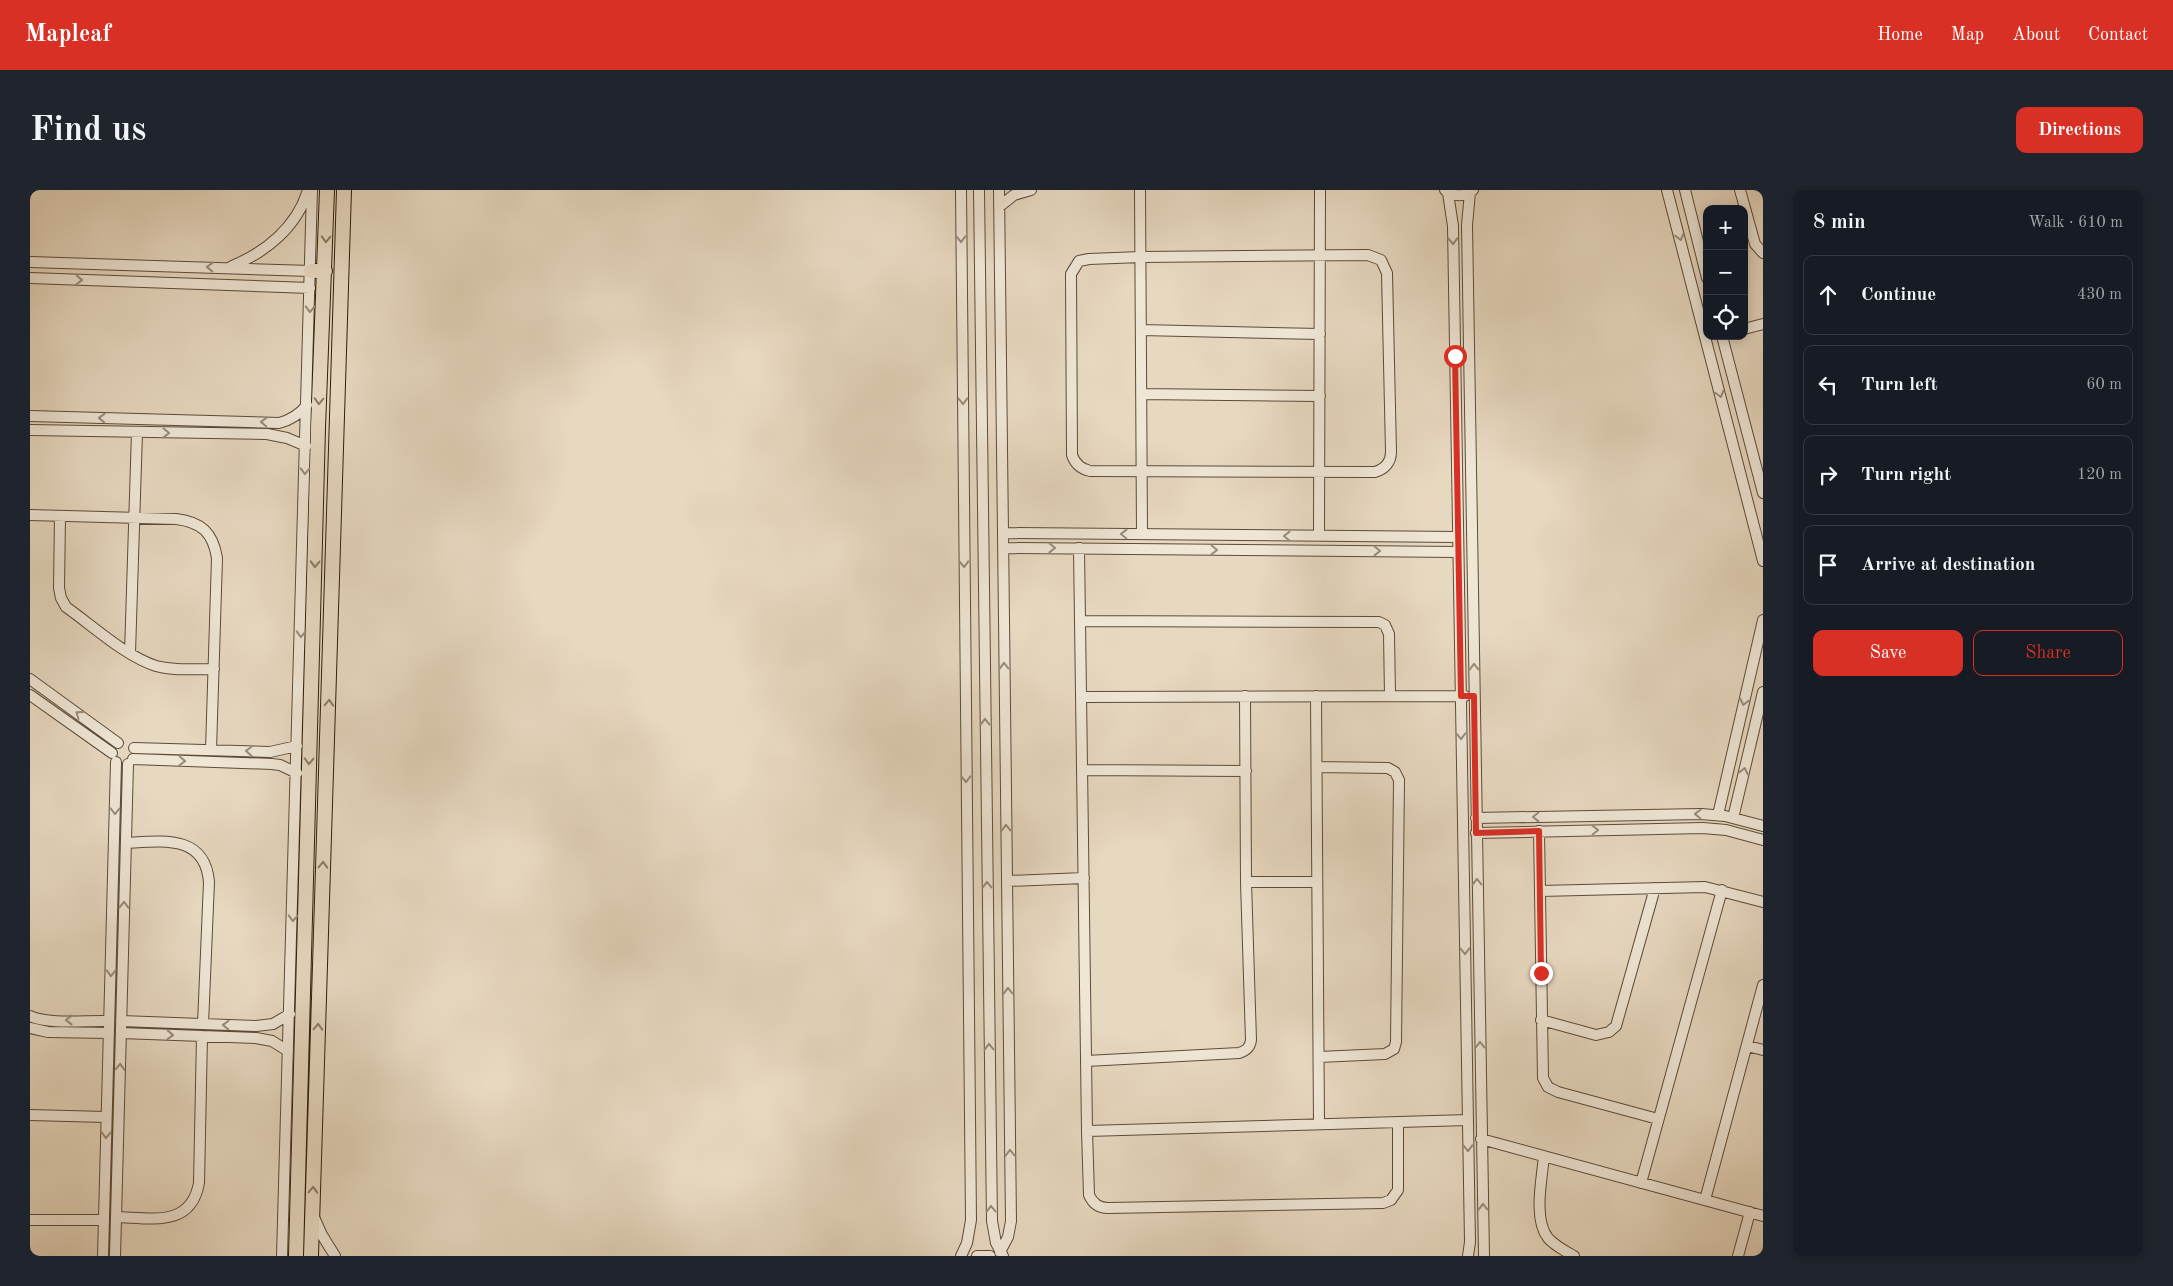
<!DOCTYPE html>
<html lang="en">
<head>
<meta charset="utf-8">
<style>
	:root { --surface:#171b24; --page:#20242c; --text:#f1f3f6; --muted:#9ea1a6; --line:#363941; --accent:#d93025 }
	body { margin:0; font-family:"Old Standard TT",serif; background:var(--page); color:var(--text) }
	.controls { position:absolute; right:15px; top:15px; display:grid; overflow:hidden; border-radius:10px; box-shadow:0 2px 12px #0003 }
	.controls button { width:45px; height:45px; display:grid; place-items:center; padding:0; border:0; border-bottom:1px solid var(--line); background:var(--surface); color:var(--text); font:25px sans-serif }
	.stop { position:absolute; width:15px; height:15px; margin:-11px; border:4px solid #d93025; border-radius:50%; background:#fff }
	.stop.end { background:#d93025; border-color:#fff; box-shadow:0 1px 5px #0008 }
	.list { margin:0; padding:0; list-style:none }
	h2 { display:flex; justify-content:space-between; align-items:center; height:65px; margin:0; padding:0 20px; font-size:21px }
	h2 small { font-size:16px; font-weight:400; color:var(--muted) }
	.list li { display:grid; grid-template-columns:32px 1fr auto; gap:15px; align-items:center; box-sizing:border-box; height:80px; margin:0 10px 10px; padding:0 10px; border:1px solid var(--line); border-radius:10px }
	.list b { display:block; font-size:19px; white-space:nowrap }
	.list em { font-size:16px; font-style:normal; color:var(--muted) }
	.actions { display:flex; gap:10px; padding:15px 20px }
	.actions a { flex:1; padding:11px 0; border:1px solid var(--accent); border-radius:10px; text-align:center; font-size:18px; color:var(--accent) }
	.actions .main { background:var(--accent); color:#fff }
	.icon { flex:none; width:28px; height:28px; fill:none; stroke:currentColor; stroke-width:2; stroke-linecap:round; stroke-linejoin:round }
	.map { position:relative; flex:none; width:1733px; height:1066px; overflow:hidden; border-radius:10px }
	header { display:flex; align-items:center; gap:30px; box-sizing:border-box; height:70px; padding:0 25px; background:var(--accent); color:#fff }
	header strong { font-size:24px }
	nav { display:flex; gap:28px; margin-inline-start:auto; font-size:18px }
	.intro { display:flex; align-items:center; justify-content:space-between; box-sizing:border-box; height:120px; padding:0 30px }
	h1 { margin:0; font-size:35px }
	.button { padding:12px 22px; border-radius:10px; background:var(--accent); color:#fff; font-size:18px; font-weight:700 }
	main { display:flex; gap:30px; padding:0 30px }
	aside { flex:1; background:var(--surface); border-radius:10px; box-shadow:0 2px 12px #0003 }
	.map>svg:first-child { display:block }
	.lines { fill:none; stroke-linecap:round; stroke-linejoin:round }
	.minor-casing { stroke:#5c4c39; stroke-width:12 }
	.major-casing { stroke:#2d1e0c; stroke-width:16 }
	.minor { stroke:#efe6d6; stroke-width:10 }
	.major { stroke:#e7d8c0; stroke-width:14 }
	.oneway { stroke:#988c7b }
	.oneway2 { stroke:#8a7b66 }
	.route { stroke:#d93025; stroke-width:6 }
</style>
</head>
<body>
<header>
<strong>Mapleaf</strong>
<nav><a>Home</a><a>Map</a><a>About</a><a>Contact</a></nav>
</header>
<div class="intro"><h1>Find us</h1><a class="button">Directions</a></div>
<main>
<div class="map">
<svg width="1733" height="1066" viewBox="0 0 1733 1066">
	<rect width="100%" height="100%" fill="#e7d8c0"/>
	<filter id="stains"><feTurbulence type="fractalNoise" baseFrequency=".004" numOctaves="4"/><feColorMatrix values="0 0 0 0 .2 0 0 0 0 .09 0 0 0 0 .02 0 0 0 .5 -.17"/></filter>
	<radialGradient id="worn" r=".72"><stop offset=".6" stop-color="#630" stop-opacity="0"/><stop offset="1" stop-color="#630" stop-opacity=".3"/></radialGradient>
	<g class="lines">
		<defs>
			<path id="minor" d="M931,0L941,1030L937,1053L931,1066
				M949,0L962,1031L966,1053L973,1066
				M969,0L981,1031L978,1047L970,1062
				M1110,0L1112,344
				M1415,0C1424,7 1434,7 1443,0
				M1637,0L1733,371
				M1655,0L1677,88
				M1710,0L1725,54L1733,63
				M1440,2L1437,35L1454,1066
				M1418,3L1423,36L1440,1052L1438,1066
				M970,16L984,5L1001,0
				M1338,65L1351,70L1357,83L1361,262C1361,272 1355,279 1345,282L1060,281C1051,279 1045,274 1042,265L1041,84L1049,71L1059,69L1111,67Z
				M0,72L281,81
				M202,76C236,62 267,37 278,0
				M0,88L280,98
				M1714,139L1733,134
				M1111,140L1290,144
				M1692,146L1733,303
				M1111,204L1290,206
				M0,226L249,233C261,230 269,225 277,215
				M0,240L237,244L257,248L276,256
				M0,325L146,329C172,332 183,343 187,368L181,560
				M30,326L29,398L31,408L36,417C63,436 95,466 126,476C144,481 165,479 184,479
				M973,343L1428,347
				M1289,346L1290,0
				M973,358L1428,362
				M1049,358L1057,941L1059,1005C1063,1014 1069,1018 1078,1018L1353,1013L1361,1010L1368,1000V932
				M1050,431L1349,432L1355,435L1359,444L1360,506
				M100,463L107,242
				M0,489L88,553
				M0,505L82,563
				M1286,506L1289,934
				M1051,507L1435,506
				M104,558L240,562L267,556
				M103,569L242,574L250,575L267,583
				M1287,577L1358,578L1365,582L1369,590L1366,852L1364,859L1355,864L1289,867
				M1052,580L1216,581
				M1688,625L1733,430
				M1446,628L1671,624L1695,626L1733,636
				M1703,628L1733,502
				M1509,641L1513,888L1518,897L1528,902L1628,929
				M1446,643L1673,638L1696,640L1733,650
				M96,653C132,651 175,644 179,692L173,834
				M977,691L1054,688
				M1216,692H1287
				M1510,701L1675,697L1733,712
				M0,826C19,835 58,830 79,831
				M1511,830L1566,845L1579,842L1586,836L1625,698
				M91,831L226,836L243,834L260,824
				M0,838L18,842L79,843
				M91,843L226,848L242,851L258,861
				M1717,856L1733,860
				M1056,871L1209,863C1216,861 1220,858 1221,850L1216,692L1215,506
				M0,925L76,927
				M1057,941L1438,930
				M1451,949L1733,1026
				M1514,966C1512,989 1503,1029 1518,1048C1525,1056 1535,1061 1544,1066
				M1611,993L1692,700
				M1675,1010L1733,795
				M283,1025L292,1045L305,1066
				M86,1027C121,1028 161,1038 169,993L172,846
				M0,1030H74
				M73,1066L86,572
				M85,1066L98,574
				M252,1066L282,0
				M947,1066H960
				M1708,1066L1720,1022"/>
			<path id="major" d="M281,81H295
				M266,1066L288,238L297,0
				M281,1066L314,0"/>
		</defs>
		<use href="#minor" class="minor-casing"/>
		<use href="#major" class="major-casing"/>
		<use href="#minor" class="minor"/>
		<use href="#major" class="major"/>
	</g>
	<defs><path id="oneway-chevron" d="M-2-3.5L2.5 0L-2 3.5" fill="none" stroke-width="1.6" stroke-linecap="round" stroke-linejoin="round" transform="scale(1.25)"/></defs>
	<g class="oneway">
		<use href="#oneway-chevron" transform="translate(1650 47) rotate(75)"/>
		<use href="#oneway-chevron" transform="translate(931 49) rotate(89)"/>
		<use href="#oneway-chevron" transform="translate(1423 51) rotate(89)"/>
		<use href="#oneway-chevron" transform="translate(180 77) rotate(-178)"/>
		<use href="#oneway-chevron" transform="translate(49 90) rotate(2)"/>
		<use href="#oneway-chevron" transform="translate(280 119) rotate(92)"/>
		<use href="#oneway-chevron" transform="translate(1690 204) rotate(75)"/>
		<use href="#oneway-chevron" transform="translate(933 211) rotate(89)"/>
		<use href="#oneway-chevron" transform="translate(72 228) rotate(-178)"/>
		<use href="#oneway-chevron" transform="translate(234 232) rotate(-178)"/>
		<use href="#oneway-chevron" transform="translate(136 243) rotate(1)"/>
		<use href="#oneway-chevron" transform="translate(275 281) rotate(92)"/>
		<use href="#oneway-chevron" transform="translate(1094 344) rotate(-179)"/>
		<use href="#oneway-chevron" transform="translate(1257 346) rotate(-179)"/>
		<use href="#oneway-chevron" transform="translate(1022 358) rotate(1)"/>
		<use href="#oneway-chevron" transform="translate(1184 360) rotate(1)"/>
		<use href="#oneway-chevron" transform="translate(1347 361) rotate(1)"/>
		<use href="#oneway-chevron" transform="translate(934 374) rotate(89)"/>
		<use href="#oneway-chevron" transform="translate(271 444) rotate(92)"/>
		<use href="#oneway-chevron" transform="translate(974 476) rotate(-91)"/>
		<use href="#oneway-chevron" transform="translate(1444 477) rotate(-91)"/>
		<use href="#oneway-chevron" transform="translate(1714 512) rotate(103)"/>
		<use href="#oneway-chevron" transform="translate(49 524) rotate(-144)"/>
		<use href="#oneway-chevron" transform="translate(955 532) rotate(-91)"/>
		<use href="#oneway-chevron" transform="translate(1431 546) rotate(89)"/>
		<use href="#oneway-chevron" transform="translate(219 561) rotate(-178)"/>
		<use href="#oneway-chevron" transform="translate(152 571) rotate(2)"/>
		<use href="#oneway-chevron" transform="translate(1714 581) rotate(-77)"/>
		<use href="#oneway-chevron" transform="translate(936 589) rotate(89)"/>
		<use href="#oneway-chevron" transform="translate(85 621) rotate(91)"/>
		<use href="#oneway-chevron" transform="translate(1668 624) rotate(-178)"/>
		<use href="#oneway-chevron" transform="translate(1506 627) rotate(179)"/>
		<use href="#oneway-chevron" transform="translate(976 638) rotate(-91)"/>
		<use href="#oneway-chevron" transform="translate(1565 640) rotate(-1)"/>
		<use href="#oneway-chevron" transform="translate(1447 692) rotate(-91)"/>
		<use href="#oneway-chevron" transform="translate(957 695) rotate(-91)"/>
		<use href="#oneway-chevron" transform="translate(94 715) rotate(-88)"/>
		<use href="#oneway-chevron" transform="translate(263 728) rotate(92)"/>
		<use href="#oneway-chevron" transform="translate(1435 761) rotate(89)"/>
		<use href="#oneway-chevron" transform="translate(81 783) rotate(91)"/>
		<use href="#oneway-chevron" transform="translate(978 801) rotate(-91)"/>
		<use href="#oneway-chevron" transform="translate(39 830) rotate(-180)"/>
		<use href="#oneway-chevron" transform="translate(196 835) rotate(-178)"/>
		<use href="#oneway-chevron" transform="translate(140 845) rotate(2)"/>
		<use href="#oneway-chevron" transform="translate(1450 855) rotate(-91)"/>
		<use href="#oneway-chevron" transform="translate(959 857) rotate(-91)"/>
		<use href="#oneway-chevron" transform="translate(90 877) rotate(-88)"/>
		<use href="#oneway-chevron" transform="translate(76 945) rotate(91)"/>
		<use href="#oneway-chevron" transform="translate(1438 958) rotate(89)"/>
		<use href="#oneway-chevron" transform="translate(980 963) rotate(-91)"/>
		<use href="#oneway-chevron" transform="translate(1453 1017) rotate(-91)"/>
		<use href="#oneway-chevron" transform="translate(961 1019) rotate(-91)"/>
	</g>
	<g class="oneway2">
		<use href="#oneway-chevron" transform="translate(296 49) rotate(92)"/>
		<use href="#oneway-chevron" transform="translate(289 211) rotate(92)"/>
		<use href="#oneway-chevron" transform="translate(285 374) rotate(92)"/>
		<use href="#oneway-chevron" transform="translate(299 513) rotate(-88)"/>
		<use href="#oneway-chevron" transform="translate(279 571) rotate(92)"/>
		<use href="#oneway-chevron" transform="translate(293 675) rotate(-88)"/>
		<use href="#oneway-chevron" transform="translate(288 837) rotate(-88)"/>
		<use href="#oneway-chevron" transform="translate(283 1000) rotate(-88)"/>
	</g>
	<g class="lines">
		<path class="route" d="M1425,166L1431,506H1444L1446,643L1509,641L1511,783"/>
	</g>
	<rect width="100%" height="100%" filter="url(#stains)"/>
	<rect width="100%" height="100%" fill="url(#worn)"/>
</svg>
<div class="controls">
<button>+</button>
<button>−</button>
<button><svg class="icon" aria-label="locate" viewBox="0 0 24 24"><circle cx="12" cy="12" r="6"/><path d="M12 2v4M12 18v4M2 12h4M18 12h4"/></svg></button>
</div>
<div class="stop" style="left:1425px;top:166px"></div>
<div class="stop end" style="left:1511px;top:783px"></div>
</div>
<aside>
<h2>8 min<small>Walk · 610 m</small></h2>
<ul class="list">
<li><svg class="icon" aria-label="ahead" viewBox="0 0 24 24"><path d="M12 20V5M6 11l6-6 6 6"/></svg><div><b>Continue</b></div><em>430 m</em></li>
<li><svg class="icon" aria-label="left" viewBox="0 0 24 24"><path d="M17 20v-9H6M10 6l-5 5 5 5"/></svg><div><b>Turn left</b></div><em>60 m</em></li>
<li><svg class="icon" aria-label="right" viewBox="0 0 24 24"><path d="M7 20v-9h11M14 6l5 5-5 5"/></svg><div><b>Turn right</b></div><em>120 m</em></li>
<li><svg class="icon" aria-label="arrive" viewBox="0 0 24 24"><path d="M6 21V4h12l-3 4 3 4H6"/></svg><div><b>Arrive at destination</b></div></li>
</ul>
<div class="actions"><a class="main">Save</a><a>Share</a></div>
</aside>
</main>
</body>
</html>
